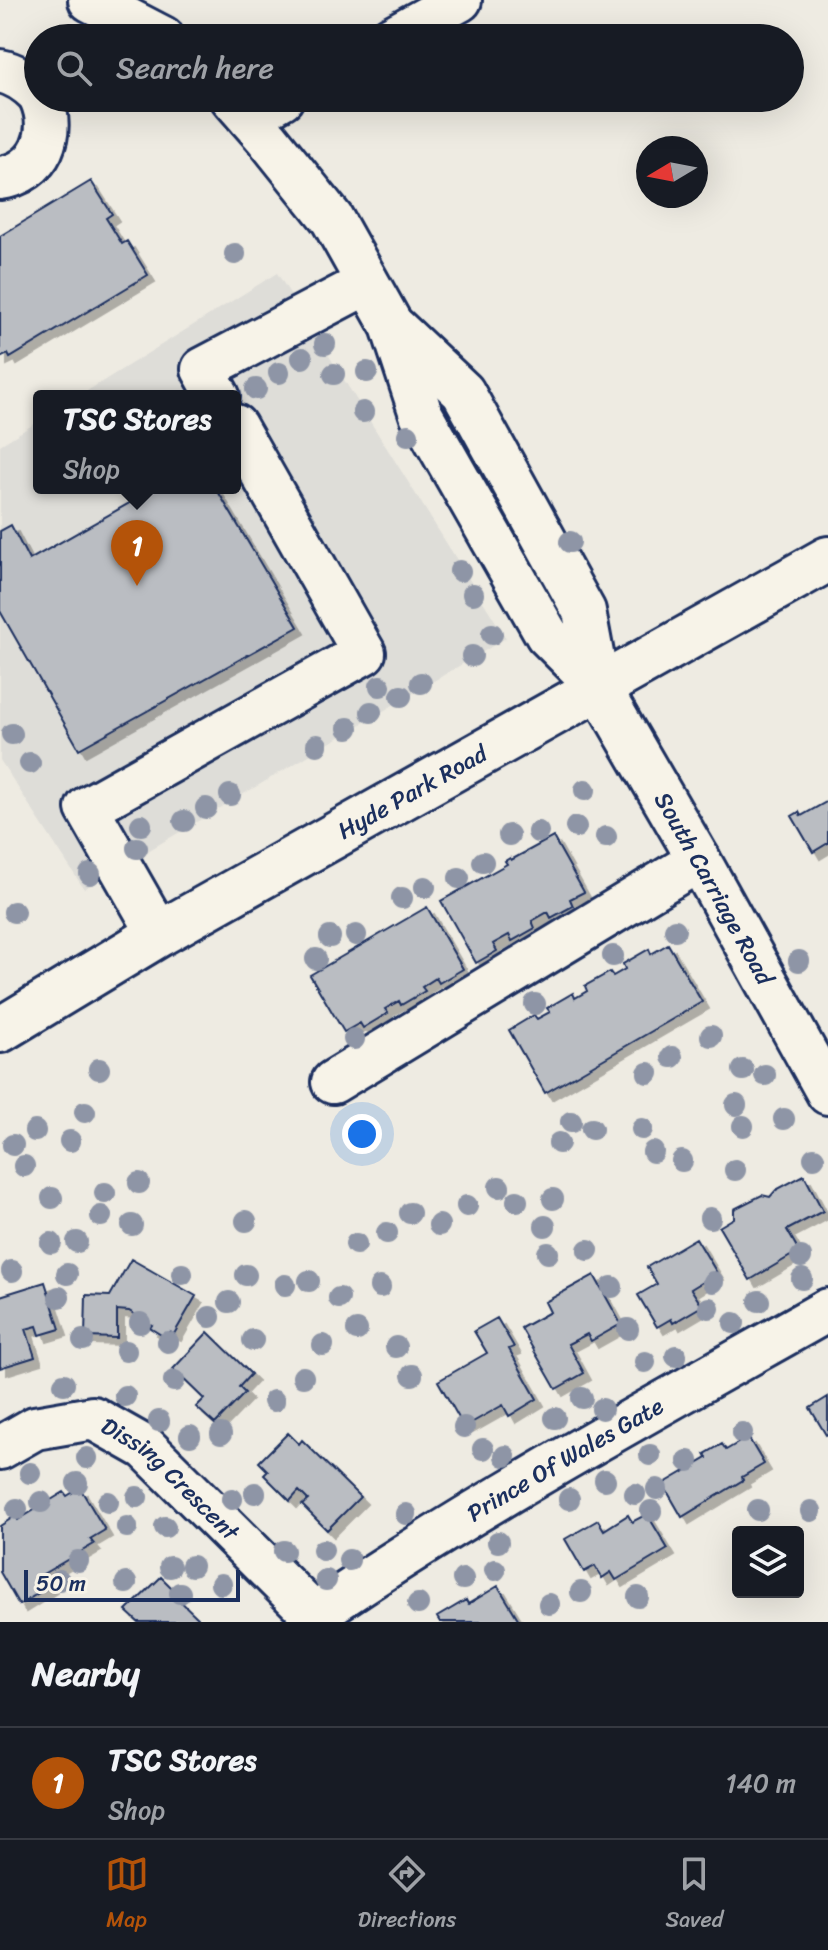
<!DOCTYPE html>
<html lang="en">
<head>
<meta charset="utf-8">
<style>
	:root { --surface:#171b24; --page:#242831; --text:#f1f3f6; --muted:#9ea1a6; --line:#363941; --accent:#b45309 }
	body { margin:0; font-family:Sriracha,sans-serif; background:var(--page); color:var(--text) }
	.controls { position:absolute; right:24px; bottom:24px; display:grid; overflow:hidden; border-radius:8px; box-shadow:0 8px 32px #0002 }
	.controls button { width:72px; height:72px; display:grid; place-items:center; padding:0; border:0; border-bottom:2px solid var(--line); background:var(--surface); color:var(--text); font:40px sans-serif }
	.compass { position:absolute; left:636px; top:136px; width:72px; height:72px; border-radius:50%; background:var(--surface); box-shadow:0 8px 32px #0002; rotate:260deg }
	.scale { position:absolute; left:24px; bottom:20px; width:216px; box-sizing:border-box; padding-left:8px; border:4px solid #1b2f5e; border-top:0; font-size:22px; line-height:28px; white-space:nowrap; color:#1b2f5e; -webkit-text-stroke:6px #f7f3e8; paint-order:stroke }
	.you { position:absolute; left:362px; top:1134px; width:28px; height:28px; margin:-20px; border:6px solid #fff; border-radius:50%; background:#1a73e8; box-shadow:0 0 0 12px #1a73e833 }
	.badge { display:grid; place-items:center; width:52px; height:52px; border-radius:50%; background:var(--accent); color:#fff; font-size:26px; font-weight:700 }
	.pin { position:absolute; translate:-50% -66px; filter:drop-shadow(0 2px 4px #0008) }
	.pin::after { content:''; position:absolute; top:42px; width:28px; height:24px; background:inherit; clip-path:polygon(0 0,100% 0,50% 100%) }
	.popup { position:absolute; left:33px; top:390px; width:208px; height:104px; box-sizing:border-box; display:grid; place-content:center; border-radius:8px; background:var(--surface); filter:drop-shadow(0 2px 6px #0005); font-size:26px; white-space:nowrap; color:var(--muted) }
	.popup b { font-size:30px; color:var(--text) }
	.popup::after { content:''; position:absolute; left:50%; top:100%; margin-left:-16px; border:16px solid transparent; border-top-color:var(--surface) }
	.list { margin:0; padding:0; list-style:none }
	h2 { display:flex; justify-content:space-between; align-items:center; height:104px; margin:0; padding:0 32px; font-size:34px }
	h2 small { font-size:26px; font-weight:400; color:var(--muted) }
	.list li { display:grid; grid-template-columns:52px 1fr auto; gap:24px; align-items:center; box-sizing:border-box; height:112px; padding:0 32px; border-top:2px solid var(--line) }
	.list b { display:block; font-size:30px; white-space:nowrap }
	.list p { margin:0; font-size:26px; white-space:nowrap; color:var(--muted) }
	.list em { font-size:26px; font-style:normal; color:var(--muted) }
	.icon { flex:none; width:44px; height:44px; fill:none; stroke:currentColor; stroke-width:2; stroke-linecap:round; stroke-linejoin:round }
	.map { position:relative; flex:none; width:828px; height:1622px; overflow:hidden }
	.search { position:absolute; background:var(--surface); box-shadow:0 8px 32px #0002; left:24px; right:24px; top:24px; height:88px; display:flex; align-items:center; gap:20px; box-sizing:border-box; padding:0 28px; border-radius:44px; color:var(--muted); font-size:30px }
	.sheet { height:216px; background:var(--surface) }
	nav { display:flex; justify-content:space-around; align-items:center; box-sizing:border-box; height:112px; border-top:2px solid var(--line); background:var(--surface); font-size:22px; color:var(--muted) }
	nav a { display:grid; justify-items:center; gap:4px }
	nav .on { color:var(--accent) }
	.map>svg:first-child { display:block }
	.built { fill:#deddd8 }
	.building { fill:#babdc2; stroke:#1b2f5e; stroke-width:2; filter:url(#shadow) }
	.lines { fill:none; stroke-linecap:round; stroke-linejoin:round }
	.minor-casing { stroke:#1b2f5e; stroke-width:48 }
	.major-casing { stroke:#1b2f5e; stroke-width:50 }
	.minor { stroke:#f7f3e8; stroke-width:42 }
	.major { stroke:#f7f3e8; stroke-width:44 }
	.tree { fill:#8e95a6 }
	.labels { text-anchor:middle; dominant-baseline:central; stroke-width:7; stroke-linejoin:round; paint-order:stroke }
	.street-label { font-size:24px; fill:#1b2f5e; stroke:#f7f3e8 }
</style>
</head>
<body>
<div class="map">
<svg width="828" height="1622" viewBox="0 0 828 1622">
	<defs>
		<filter id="shadow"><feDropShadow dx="7" dy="7" stdDeviation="0" flood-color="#0004"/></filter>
	</defs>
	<rect width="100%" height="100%" fill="#eeebe2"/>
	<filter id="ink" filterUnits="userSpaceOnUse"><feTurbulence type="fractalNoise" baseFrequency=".0125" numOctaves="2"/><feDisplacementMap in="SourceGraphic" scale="16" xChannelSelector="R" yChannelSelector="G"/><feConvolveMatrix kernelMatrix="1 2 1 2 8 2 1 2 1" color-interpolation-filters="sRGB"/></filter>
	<g filter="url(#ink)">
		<path class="built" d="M277,273L506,638L84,889L0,760V445L39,421V488H235V396H79Z"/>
		<path class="building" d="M91,181L112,214L106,218L122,244L127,241L148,275L10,358L8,354L0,358V236Z
			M156,488H216L298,627L79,749L0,611V531L11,525L29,560Z
			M828,801V843L813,852L792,816L799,812L801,816Z
			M553,837L584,892L570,899L573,906L551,918L548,912L532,921L535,928L512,941L509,935L493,944L497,951L476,963L441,901L507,864L505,861L510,858L511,860Z
			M427,907L463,969L439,983L436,978L422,987L425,991L401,1005L399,1001L385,1009L388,1013L363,1028L360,1023L344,1032L310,975Z
			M668,944L702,1002L545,1093L509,1030L534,1015L537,1019L550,1012L547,1008L573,993L575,998L587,991L585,986L610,972L613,976L625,969L623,964L649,949L651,954Z
			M804,1175L823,1211L787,1230L799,1251L750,1280L719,1227L734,1218V1209L762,1195L770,1197L776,1190Z
			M696,1238L717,1273L691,1289L702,1306L673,1323L671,1319L657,1327L638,1295L657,1284L647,1267Z
			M131,1259L196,1296L174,1334L170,1332L166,1338L150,1328L152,1325L129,1311L117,1310V1338L85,1337L86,1295L110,1296Z
			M594,1275L621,1324L591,1341L587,1334L568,1344L584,1373L556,1389L521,1328L550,1312L545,1302Z
			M45,1282L60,1329L40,1335L37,1326L26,1329L35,1357L0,1368V1296Z
			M497,1318L514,1347L509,1349L537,1399L509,1416L503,1405L464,1427L438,1381L487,1353L474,1331Z
			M208,1332L251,1374L239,1387L245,1393L215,1424L196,1407L204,1399L173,1369Z
			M828,1397V1434L826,1435L810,1408Z
			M288,1433L299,1444L302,1440L360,1497L327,1530L302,1505L308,1500L299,1491L290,1501L264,1475L268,1471L259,1462Z
			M748,1437L764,1464L742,1477L743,1480L682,1517L663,1484L707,1458L705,1454L722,1444L726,1450Z
			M80,1488L105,1530L90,1539L94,1544L43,1574L50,1586L19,1605L0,1572V1526L15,1516L18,1520L64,1492L67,1496Z
			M647,1514L668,1549L616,1580L611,1572L602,1578L595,1566L584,1572L565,1539L598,1520L604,1530L628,1515L632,1522Z
			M161,1577L176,1592L173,1594L202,1622H138L126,1611Z
			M498,1586L520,1622H440L437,1617L466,1600L468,1604Z"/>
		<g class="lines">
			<defs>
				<g id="minor">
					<path d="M90,0L163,38"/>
					<path d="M391,38L460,0"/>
					<path d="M0,71C16,74 27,82 38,93"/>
					<path id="s1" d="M232,98L267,138L332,219L392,326L421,414L547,635L598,686L699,860L828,1093"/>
					<path d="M249,117L282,98"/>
					<path d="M0,178C41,173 56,133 41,98"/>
					<path d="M396,329L463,392L584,611L598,686"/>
					<path d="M218,396L203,369L367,283"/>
					<path d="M159,934L87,808L364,653L235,426"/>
					<path d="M333,1082L699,860"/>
					<path id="s2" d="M0,1448L35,1428L93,1418L146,1448L314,1615"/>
					<path id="s3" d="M309,1622L314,1615C479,1503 654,1408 828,1310"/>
				</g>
				<g id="major">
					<path id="s4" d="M0,1030L159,934L828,559"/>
				</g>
			</defs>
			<use href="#minor" class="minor-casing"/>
			<use href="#major" class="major-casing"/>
			<use href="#minor" class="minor"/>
			<use href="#major" class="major"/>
		</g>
		<g class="tree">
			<circle cx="235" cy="254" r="11"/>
			<circle cx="325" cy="344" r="11"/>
			<circle cx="302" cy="358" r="11"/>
			<circle cx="367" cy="372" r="11"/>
			<circle cx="279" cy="373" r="11"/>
			<circle cx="334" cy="374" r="11"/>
			<circle cx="256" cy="389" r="11"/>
			<circle cx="363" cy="412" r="11"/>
			<circle cx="408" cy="435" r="11"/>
			<circle cx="570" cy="542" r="11"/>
			<circle cx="460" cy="571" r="11"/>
			<circle cx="473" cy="594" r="11"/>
			<circle cx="492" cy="634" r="11"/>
			<circle cx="472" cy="656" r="11"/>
			<circle cx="421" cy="683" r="11"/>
			<circle cx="380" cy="686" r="11"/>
			<circle cx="401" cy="696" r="11"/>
			<circle cx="371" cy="712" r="11"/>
			<circle cx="348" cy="728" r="11"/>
			<circle cx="12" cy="734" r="11"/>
			<circle cx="317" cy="745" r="11"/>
			<circle cx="30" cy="763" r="11"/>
			<circle cx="585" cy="790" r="11"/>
			<circle cx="230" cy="795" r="11"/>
			<circle cx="206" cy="808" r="11"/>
			<circle cx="184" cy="821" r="11"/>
			<circle cx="141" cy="825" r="11"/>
			<circle cx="576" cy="827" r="11"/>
			<circle cx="538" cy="832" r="11"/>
			<circle cx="509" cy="835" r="11"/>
			<circle cx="606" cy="837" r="11"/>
			<circle cx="137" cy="848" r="11"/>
			<circle cx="483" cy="862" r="11"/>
			<circle cx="90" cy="874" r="11"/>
			<circle cx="459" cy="878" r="11"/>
			<circle cx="425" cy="887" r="11"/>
			<circle cx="402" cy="898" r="11"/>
			<circle cx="14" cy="912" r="11"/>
			<circle cx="675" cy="930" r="11"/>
			<circle cx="356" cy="935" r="11"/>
			<circle cx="330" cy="937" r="11"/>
			<circle cx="613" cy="956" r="11"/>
			<circle cx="316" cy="959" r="11"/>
			<circle cx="799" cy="961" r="11"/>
			<circle cx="535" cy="1004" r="11"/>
			<circle cx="711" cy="1036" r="11"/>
			<circle cx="354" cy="1039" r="11"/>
			<circle cx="672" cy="1057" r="11"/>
			<circle cx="99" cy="1069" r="11"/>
			<circle cx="743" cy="1070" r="11"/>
			<circle cx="648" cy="1073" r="11"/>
			<circle cx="765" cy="1075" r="11"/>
			<circle cx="736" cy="1105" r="11"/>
			<circle cx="85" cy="1112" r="11"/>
			<circle cx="784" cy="1119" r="11"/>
			<circle cx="571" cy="1122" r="11"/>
			<circle cx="743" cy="1126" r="11"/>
			<circle cx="592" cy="1129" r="11"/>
			<circle cx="642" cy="1129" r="11"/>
			<circle cx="35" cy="1131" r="11"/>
			<circle cx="70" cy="1141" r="11"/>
			<circle cx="559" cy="1143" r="11"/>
			<circle cx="13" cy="1145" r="11"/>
			<circle cx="653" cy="1152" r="11"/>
			<circle cx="814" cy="1158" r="11"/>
			<circle cx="682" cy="1161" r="11"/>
			<circle cx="24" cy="1166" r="11"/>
			<circle cx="735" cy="1170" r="11"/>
			<circle cx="139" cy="1183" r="11"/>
			<circle cx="499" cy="1187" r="11"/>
			<circle cx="105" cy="1193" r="11"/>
			<circle cx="52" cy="1198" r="11"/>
			<circle cx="553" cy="1199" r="11"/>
			<circle cx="517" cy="1201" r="11"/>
			<circle cx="467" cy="1206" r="11"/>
			<circle cx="410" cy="1213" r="11"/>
			<circle cx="101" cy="1216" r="11"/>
			<circle cx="710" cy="1218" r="11"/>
			<circle cx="246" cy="1221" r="11"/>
			<circle cx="132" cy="1225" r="11"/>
			<circle cx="439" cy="1225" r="11"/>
			<circle cx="545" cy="1226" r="11"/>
			<circle cx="387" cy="1233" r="11"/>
			<circle cx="77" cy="1242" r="11"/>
			<circle cx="51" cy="1243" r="11"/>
			<circle cx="356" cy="1244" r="11"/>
			<circle cx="588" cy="1250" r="11"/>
			<circle cx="548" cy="1253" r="11"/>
			<circle cx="801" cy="1257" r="11"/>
			<circle cx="12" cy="1271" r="11"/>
			<circle cx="67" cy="1274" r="11"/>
			<circle cx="182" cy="1274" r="11"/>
			<circle cx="246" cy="1275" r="11"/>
			<circle cx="802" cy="1279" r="11"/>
			<circle cx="309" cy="1281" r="11"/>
			<circle cx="713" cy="1282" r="11"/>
			<circle cx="285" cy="1285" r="11"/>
			<circle cx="380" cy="1287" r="11"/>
			<circle cx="612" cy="1287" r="11"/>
			<circle cx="59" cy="1297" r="11"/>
			<circle cx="339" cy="1298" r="11"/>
			<circle cx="759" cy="1301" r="11"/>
			<circle cx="229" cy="1302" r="11"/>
			<circle cx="709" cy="1308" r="11"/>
			<circle cx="210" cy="1317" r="11"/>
			<circle cx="140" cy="1323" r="11"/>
			<circle cx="734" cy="1323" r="11"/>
			<circle cx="628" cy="1329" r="11"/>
			<circle cx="357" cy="1330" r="11"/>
			<circle cx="83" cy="1340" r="11"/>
			<circle cx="253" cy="1340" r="11"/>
			<circle cx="168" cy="1342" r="11"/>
			<circle cx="323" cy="1345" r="11"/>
			<circle cx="396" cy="1347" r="11"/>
			<circle cx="126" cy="1351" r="11"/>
			<circle cx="676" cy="1356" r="11"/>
			<circle cx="645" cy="1362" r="11"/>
			<circle cx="412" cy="1375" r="11"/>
			<circle cx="303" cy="1377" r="11"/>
			<circle cx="174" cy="1381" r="11"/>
			<circle cx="64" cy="1384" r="11"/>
			<circle cx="125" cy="1396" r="11"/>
			<circle cx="582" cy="1398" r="11"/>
			<circle cx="274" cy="1401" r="11"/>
			<circle cx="602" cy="1409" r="11"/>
			<circle cx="555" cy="1418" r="11"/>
			<circle cx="159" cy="1421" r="11"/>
			<circle cx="464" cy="1427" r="11"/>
			<circle cx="742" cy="1433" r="11"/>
			<circle cx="221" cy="1434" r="11"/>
			<circle cx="190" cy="1436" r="11"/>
			<circle cx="483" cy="1449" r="11"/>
			<circle cx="650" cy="1455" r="11"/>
			<circle cx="505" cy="1456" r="11"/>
			<circle cx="87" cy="1458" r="11"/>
			<circle cx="688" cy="1461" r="11"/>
			<circle cx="30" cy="1473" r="11"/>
			<circle cx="605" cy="1480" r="11"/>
			<circle cx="77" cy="1483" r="11"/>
			<circle cx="657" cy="1489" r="11"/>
			<circle cx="255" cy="1493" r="11"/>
			<circle cx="635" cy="1494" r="11"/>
			<circle cx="137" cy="1497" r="11"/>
			<circle cx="232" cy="1499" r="11"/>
			<circle cx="569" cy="1499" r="11"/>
			<circle cx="41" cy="1502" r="11"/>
			<circle cx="108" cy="1502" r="11"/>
			<circle cx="17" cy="1509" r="11"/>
			<circle cx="758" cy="1510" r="11"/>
			<circle cx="651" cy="1511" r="11"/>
			<circle cx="811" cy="1511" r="11"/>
			<circle cx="406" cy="1514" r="11"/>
			<circle cx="127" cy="1527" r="11"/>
			<circle cx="165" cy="1527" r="11"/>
			<circle cx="498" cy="1542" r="11"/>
			<circle cx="323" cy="1550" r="11"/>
			<circle cx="284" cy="1551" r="11"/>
			<circle cx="349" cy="1560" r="11"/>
			<circle cx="78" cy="1561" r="11"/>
			<circle cx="192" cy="1566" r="11"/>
			<circle cx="170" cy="1567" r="11"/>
			<circle cx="495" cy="1570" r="11"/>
			<circle cx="463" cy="1579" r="11"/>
			<circle cx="59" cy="1580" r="11"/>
			<circle cx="326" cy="1580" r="11"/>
			<circle cx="126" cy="1583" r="11"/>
			<circle cx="221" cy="1584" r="11"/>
			<circle cx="581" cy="1592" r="11"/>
			<circle cx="180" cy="1593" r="11"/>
			<circle cx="638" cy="1597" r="11"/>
			<circle cx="418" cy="1604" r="11"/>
			<circle cx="549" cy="1604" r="11"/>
		</g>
	</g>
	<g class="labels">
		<g class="street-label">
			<text stroke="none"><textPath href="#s4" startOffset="476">Hyde Park Road</textPath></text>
			<text stroke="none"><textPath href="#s1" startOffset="932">South Carriage Road</textPath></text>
			<text stroke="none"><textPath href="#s3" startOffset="304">Prince Of Wales Gate</textPath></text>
			<text stroke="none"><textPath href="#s2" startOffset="198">Dissing Crescent</textPath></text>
		</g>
	</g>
</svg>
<div class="controls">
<button><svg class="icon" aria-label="layers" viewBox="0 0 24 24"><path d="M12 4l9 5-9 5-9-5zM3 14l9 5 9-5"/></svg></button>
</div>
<svg class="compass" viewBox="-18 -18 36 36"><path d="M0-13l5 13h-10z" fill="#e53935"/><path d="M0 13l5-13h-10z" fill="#9ea1a6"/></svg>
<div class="scale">50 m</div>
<div class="you"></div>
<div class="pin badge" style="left:137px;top:586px">1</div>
<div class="popup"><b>TSC Stores</b>Shop</div>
<div class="search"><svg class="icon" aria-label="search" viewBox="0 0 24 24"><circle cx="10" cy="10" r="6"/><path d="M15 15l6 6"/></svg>Search here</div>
</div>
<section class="sheet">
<h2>Nearby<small></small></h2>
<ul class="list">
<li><span class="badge">1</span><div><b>TSC Stores</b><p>Shop</p></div><em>140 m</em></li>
</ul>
</section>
<nav>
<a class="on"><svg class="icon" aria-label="map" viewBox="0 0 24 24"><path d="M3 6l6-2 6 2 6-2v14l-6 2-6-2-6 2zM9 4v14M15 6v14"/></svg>Map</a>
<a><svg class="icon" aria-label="directions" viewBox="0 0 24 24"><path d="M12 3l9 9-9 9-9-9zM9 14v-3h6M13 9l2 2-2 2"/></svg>Directions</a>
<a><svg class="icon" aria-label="saved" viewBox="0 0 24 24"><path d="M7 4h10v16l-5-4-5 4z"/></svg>Saved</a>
</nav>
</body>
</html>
